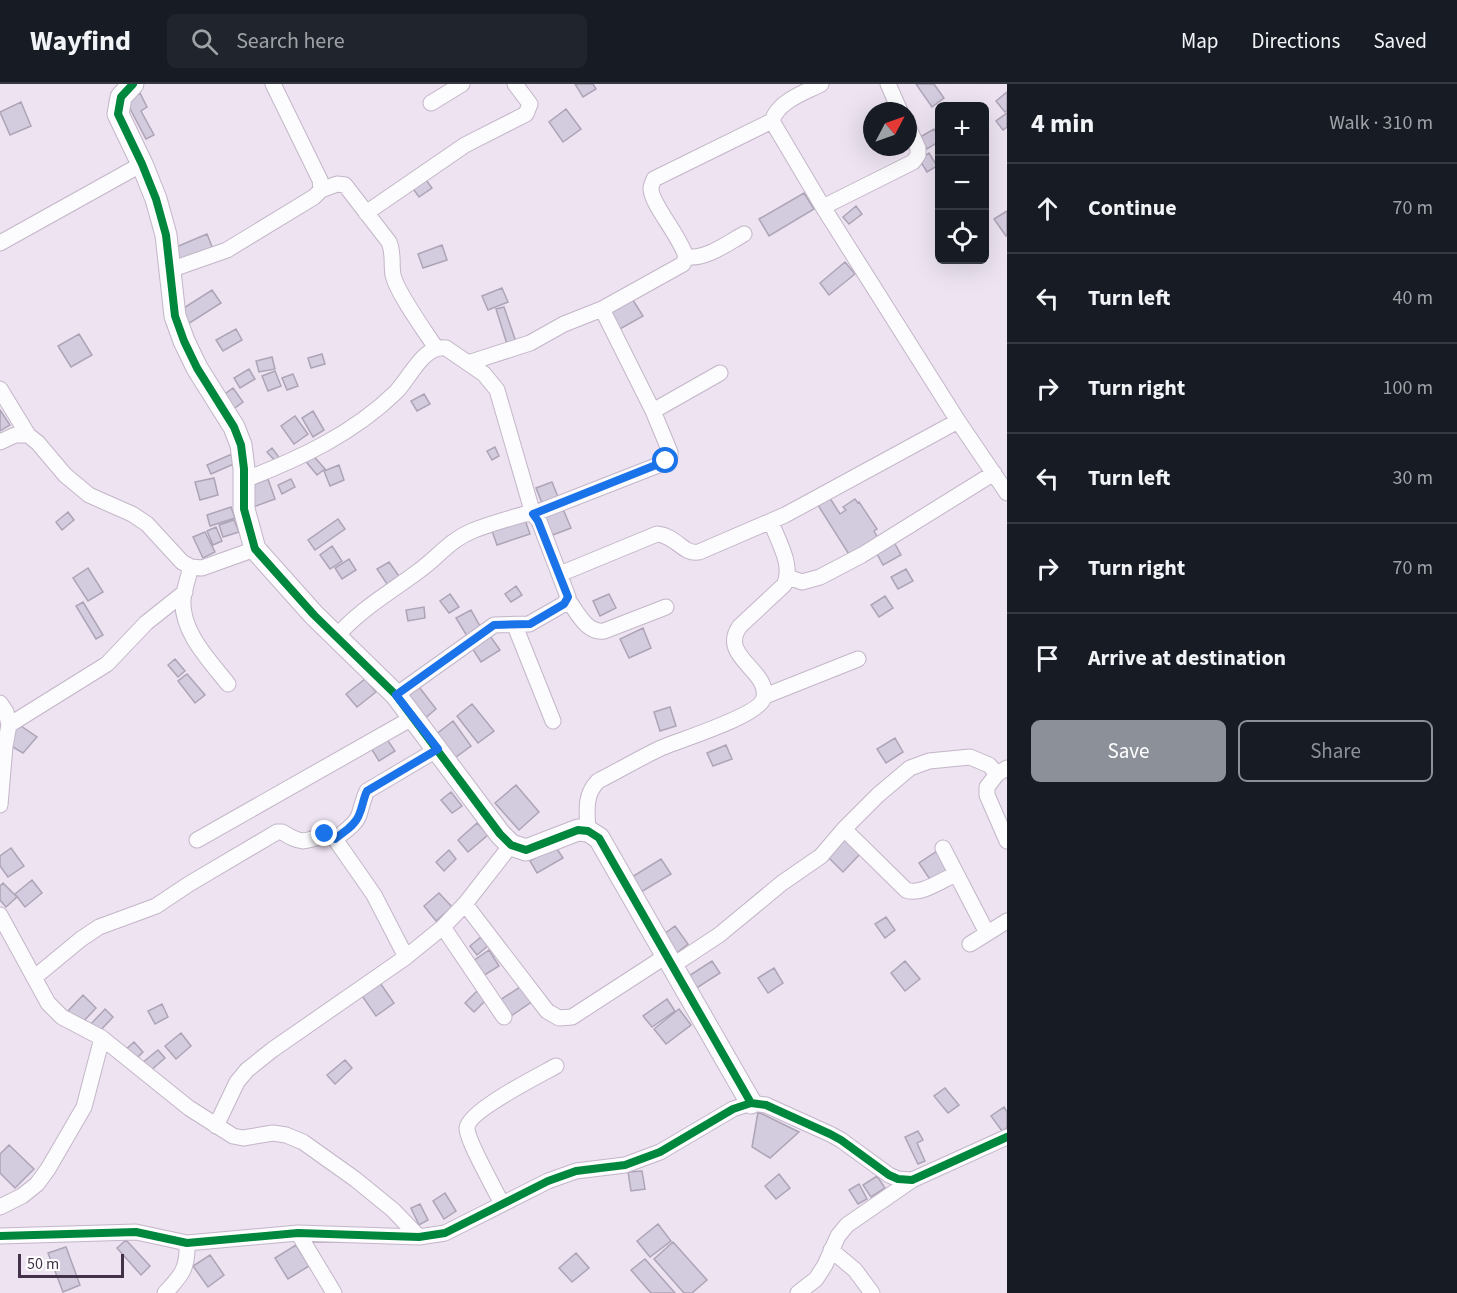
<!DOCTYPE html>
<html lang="en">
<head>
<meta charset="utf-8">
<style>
	:root { --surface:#171b24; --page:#20242c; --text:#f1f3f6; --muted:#9ea1a6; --line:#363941; --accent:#8c9099 }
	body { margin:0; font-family:"Source Sans 3",sans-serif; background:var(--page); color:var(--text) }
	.controls { position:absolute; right:18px; top:18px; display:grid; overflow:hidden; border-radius:9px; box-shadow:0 6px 24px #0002 }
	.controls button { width:54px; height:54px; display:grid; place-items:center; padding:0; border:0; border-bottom:2px solid var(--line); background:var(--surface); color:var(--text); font:30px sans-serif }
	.compass { position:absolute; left:863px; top:18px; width:54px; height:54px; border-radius:50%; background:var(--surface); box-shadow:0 6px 24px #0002; rotate:49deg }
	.scale { position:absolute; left:18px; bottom:15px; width:106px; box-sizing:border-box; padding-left:6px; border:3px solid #433049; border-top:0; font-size:16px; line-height:21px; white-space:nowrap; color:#433049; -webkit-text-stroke:4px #fff; paint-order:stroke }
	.stop { position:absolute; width:18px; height:18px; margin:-14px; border:4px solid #1a73e8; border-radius:50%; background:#fff }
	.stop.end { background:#1a73e8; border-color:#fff; box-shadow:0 2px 6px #0008 }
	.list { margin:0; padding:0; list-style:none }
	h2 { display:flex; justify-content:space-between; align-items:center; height:78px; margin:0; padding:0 24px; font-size:26px }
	h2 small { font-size:20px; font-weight:400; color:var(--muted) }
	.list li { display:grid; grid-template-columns:39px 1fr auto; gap:18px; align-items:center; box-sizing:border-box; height:90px; padding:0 24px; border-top:2px solid var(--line) }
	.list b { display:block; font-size:22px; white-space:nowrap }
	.list em { font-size:20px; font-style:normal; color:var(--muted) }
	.actions { display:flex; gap:12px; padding:18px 24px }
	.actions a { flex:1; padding:14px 0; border:2px solid var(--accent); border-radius:9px; text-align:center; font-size:21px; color:var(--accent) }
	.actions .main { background:var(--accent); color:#fff }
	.icon { flex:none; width:33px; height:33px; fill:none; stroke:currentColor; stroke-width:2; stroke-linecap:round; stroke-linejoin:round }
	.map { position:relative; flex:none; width:1007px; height:1209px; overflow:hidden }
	header { display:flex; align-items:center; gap:36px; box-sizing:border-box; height:84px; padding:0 30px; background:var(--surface); border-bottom:2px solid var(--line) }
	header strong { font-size:28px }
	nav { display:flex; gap:33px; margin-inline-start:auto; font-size:21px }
	.search { width:420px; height:54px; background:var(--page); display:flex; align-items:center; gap:15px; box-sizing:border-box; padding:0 21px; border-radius:9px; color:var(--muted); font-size:22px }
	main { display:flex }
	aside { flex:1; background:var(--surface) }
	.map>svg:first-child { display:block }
	.building { fill:#d3cbde; stroke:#ada4b7; stroke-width:1.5 }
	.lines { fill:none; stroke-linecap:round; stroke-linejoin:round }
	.street-casing { stroke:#c3b6c8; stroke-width:17 }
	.secondary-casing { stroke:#c3b6c8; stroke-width:23 }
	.street { stroke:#fcfbfd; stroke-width:15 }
	.secondary { stroke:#fcfbfd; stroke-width:21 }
	.cycleway-casing { stroke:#fff; stroke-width:11 }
	.cycleway { stroke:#00873e; stroke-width:8 }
	.route { stroke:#1a73e8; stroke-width:8 }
</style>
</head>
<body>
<header>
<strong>Wayfind</strong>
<div class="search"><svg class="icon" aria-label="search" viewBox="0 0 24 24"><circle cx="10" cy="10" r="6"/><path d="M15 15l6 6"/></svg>Search here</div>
<nav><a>Map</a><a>Directions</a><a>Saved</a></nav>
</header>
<main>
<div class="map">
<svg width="1007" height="1209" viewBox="0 0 1007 1209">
	<rect width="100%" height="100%" fill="#ede3f1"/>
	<path class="building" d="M575,0H593L596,5L583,13Z
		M916,0H934L944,14L932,23Z
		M1007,8V27L1005,28L996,17Z
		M140,9L147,23L141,27L154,51L146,55L126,17Z
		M21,18L31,42L10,51L0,28Z
		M566,25L581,45L563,58L549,38Z
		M1007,29V43L1003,46L996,37Z
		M934,45L940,57L927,65L920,53Z
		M929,69L937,82L927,88L919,75Z
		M424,93L432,104L419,113L411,102Z
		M804,109L814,125L769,152L759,135Z
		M856,122L862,130L849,140L843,133Z
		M1007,127V151L1006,152L994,135Z
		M207,150L213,165L175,181L169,166Z
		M442,161L447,176L423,184L418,170Z
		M845,178L855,190L829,211L820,199Z
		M502,204L508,218L488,226L482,212Z
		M212,206L221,219L188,240L179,227Z
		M631,213L643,232L620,245L609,226Z
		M504,223L516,258L507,260L496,225Z
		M236,245L242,256L223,267L216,256Z
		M79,250L92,271L71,283L58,262Z
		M322,270L325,280L311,284L308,274Z
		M272,273L275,285L259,288L256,277Z
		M249,285L255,295L240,304L234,294Z
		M275,287L281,302L268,307L262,292Z
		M293,290L298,302L287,306L282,294Z
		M233,304L243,318L232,326L222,312Z
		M424,310L430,320L417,327L411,317Z
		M0,326L10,341L0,347Z
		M313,327L324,346L313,353L302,334Z
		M295,332L308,350L294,360L281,342Z
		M495,363L499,372L492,376L487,367Z
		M272,364L281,376L277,379L267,368Z
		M310,368L325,385L317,391L303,374Z
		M232,370L236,379L211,390L207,381Z
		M339,381L344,396L330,402L324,387Z
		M214,394L218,411L200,416L195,398Z
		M268,395L275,415L248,425L247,403Z
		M291,395L295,403L282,410L278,401Z
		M552,398L558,413L542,419L536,404Z
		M828,411L840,430L846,426L843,423L855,415L858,419L859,418L877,445L874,447L878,454L850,472L816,418Z
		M231,423L235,434L210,442L207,431Z
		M563,425L571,444L550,452L542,433Z
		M68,428L74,436L62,446L56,438Z
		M338,435L345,445L315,466L308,456Z
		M234,436L239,448L223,453L219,441Z
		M525,436L530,450L497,461L492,447Z
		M216,443L222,457L213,461L207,447Z
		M205,448L215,468L203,474L193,453Z
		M894,458L901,471L883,481L876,468Z
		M332,462L342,477L330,485L320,471Z
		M349,475L356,486L342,495L335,484Z
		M389,478L399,492L387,500L377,485Z
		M88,484L103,508L88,517L73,494Z
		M906,485L913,497L898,505L891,493Z
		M516,502L522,511L511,518L505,510Z
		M450,510L459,523L449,529L440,517Z
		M609,510L616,524L600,532L593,517Z
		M885,512L893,524L879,533L871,521Z
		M83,518L103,551L96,555L76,522Z
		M424,523L425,534L408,537L406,526Z
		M471,526L481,544L467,552L456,534Z
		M643,544L651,564L629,574L620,555Z
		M490,552L500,566L481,578L472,564Z
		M175,575L185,587L178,593L168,581Z
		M187,590L205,611L195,619L178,597Z
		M365,595L376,608L357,623L346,610Z
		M416,599L436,625L423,636L403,610Z
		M472,620L494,647L478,659L457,632Z
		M670,623L676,642L660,647L654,628Z
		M453,637L471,662L452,676L434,652Z
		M18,640L37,653L23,669L6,659Z
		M384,651L395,667L379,677L369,661Z
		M895,654L903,668L886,679L877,665Z
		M726,661L732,675L713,682L707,669Z
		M516,701L539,728L519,746L495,719Z
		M451,708L462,722L452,729L441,716Z
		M477,739L488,751L468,768L458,756Z
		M842,753L860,770L843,788L825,770Z
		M555,762L563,774L537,789L530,777Z
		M11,764L24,782L8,793L0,782V772Z
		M449,766L456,775L444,787L436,778Z
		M937,767L949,786L931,797L919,779Z
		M661,775L671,790L636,811L627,796Z
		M32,796L42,809L25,823L15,810Z
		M3,799L17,813L6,823L0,816V802Z
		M439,809L452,823L436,837L424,822Z
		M886,833L895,846L885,854L875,840Z
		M675,842L688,860L673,872L660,853Z
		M481,853L488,862L477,871L470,862Z
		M489,866L499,882L483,892L473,877Z
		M712,877L720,889L692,907L684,895Z
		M905,877L920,895L905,907L891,889Z
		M774,884L783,899L768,909L758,894Z
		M378,896L394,919L376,932L360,909Z
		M523,901L533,917L511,932L500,916Z
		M478,906L487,915L474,928L465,919Z
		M83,911L96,924L82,939L68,927Z
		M667,915L675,927L652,943L643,932Z
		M162,920L168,933L155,940L148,927Z
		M105,925L113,933L98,949L90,941Z
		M679,925L691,941L666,960L654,945Z
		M181,949L191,962L176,975L165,962Z
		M134,958L143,968L134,977L124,967Z
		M158,966L165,974L149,988L142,979Z
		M345,976L352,984L335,1000L327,991Z
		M945,1004L959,1021L948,1029L934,1012Z
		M1004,1023L1007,1028V1044L1002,1047L991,1032Z
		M758,1028L799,1048L770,1074L752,1063Z
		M918,1047L923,1056L917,1059L925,1077L918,1080L905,1053Z
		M9,1061L34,1085L15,1104L0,1089V1070Z
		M642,1087L645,1105L631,1107L628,1088Z
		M779,1090L790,1104L776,1115L765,1102Z
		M877,1092L885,1104L871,1113L863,1101Z
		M859,1100L867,1115L858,1120L849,1106Z
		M445,1109L456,1127L444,1135L433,1117Z
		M420,1120L428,1136L419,1141L411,1124Z
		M658,1140L671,1157L650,1173L637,1157Z
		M126,1156L150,1182L141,1191L117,1164Z
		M673,1158L707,1196L692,1209H684L654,1175Z
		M296,1161L309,1182L288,1195L275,1174Z
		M66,1163L80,1201L63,1208L48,1169Z
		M576,1169L589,1184L572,1198L559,1184Z
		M210,1171L224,1191L208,1203L193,1182Z
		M645,1175L675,1209H651L631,1186Z"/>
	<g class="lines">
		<defs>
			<path id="street" d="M821,0C804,9 778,17 772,37L823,123L958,337L1007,409
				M888,0L900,27
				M431,19L462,0
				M321,106L337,100L345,101L389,158C394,170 391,179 393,191C397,209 425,247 436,264
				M823,123L913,78L918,71V64L908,43
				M366,129L465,61L526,30L530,20L515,0
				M0,159L142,80
				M686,173C707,175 726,160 744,150
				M170,186L227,166L314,113L321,106L320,96L273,0
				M468,279L530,259L564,240L602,225L683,180L686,173C681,153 650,119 651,104C651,102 653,98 654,95L772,37
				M0,305L28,351
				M653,327L720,289
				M0,358L15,351H28L38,359L65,391L89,411L132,430L147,440L182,478L191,483L202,484L255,465
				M244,396C299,375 353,350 396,308C410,294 423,261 446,264L484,290L497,306L533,430L661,380L670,373V368L653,327L602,225
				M191,483C188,494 184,506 183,516C181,548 210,577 228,600
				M560,490L657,450C677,452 683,471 699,468L785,431L958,337
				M788,493L802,498L820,493L862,471L994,389
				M568,516C578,529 586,549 604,547L666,523
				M515,542L553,637
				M336,553C360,525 391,508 420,486C438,473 450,456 472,447C489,440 507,435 525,430H533L539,437L568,513L564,520L529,540L494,541L396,611
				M765,612L858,575
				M0,619L6,628L9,641L5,662L0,721
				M9,641L107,580L146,539L185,508
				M1007,684L997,690L987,703V711L1007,757
				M844,745L906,806C920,812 942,796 956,790
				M588,747C587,728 584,711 598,697C618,687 638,675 659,665C678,656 761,632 764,613C769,586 718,572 740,542L784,501C794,482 778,457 771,438
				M335,755C343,748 355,742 359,731C362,722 363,715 367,707L438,665
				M197,756L414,633
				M943,764L987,849
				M465,820L547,927L559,934L572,933L666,872
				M0,831L48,919L62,933L102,954L189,1024L233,1052L243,1054L273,1049L286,1051L303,1058L355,1095L393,1126L419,1153
				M443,843L504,933
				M970,860L1007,837
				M672,882L719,851L782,799L821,772L844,745L878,711L910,684L929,677L970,673L989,681L997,690
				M35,893L81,855L99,843L156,822L189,800L277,748H282C302,760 303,759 325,750L335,755L374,811L406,873
				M216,1042L237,998L247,986L272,966L406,873L443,843L465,820L511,761
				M502,1120C495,1105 467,1057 467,1044C468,1027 540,991 556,982
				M0,1123L22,1112L37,1100L48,1085L84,1023L102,954
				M298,1149L334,1209
				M0,1152L136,1148L187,1159L298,1149L419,1153L445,1149L548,1097L576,1087L625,1081L660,1068L733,1025L751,1019L766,1021L830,1050L841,1056L889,1091L898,1095L912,1096L1007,1053
				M831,1166L855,1186L872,1209
				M165,1209C182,1191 188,1184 187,1159
				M798,1209L816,1195L825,1181L838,1152L847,1141L912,1096"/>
			<path id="secondary" d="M133,0L121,13L118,30L142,80L156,115L166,151L175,232L184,257L197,284L234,343L241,361L244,385V425L255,465L314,531L396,611L500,750L511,761L526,766L578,746L588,747L599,754L751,1019"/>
		</defs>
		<use href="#street" class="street-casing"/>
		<use href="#secondary" class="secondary-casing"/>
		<use href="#street" class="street"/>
		<use href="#secondary" class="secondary"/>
		<defs>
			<path id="cycleway" d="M133,0L121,13L118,30L142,80L156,115L166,151L175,232L184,257L197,284L234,343L241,361L244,385V425L255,465L314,531L396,611L500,750L511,761L526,766L578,746L588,747L599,754L751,1019
				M0,1152L136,1148L187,1159L298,1149L419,1153L445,1149L548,1097L576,1087L625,1081L660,1068L733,1025L751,1019L766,1021L830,1050L841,1056L889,1091L898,1095L912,1096L1007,1053"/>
		</defs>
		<use href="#cycleway" class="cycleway-casing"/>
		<use href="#cycleway" class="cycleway"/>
	</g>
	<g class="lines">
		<path class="route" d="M325,750L335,755C343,748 355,742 359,731C363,722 363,715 367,707L438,665L396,611L494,541L530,540L564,520L568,513L538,437L533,430L666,377"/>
	</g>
</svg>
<div class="controls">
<button>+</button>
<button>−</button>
<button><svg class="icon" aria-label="locate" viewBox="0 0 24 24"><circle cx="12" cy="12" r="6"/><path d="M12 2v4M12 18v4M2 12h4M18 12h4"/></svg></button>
</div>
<svg class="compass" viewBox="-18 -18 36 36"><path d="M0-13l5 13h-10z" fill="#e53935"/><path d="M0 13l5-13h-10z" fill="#9ea1a6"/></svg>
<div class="scale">50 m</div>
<div class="stop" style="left:666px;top:377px"></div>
<div class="stop end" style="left:325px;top:750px"></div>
</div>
<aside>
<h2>4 min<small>Walk · 310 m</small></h2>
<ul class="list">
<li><svg class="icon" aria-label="ahead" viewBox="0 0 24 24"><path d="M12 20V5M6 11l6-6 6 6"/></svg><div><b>Continue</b></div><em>70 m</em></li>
<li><svg class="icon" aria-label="left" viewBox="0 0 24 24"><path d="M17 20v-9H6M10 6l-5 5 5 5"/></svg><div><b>Turn left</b></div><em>40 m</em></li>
<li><svg class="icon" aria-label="right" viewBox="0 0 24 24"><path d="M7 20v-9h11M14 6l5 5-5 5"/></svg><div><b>Turn right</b></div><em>100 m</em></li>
<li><svg class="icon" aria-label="left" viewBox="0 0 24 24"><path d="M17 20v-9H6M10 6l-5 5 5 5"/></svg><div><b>Turn left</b></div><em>30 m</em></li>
<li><svg class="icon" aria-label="right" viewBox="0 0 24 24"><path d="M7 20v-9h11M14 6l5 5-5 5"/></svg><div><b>Turn right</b></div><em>70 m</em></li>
<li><svg class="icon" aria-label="arrive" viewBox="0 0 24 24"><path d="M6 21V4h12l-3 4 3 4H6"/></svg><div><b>Arrive at destination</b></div></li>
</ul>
<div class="actions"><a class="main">Save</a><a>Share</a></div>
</aside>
</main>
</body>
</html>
